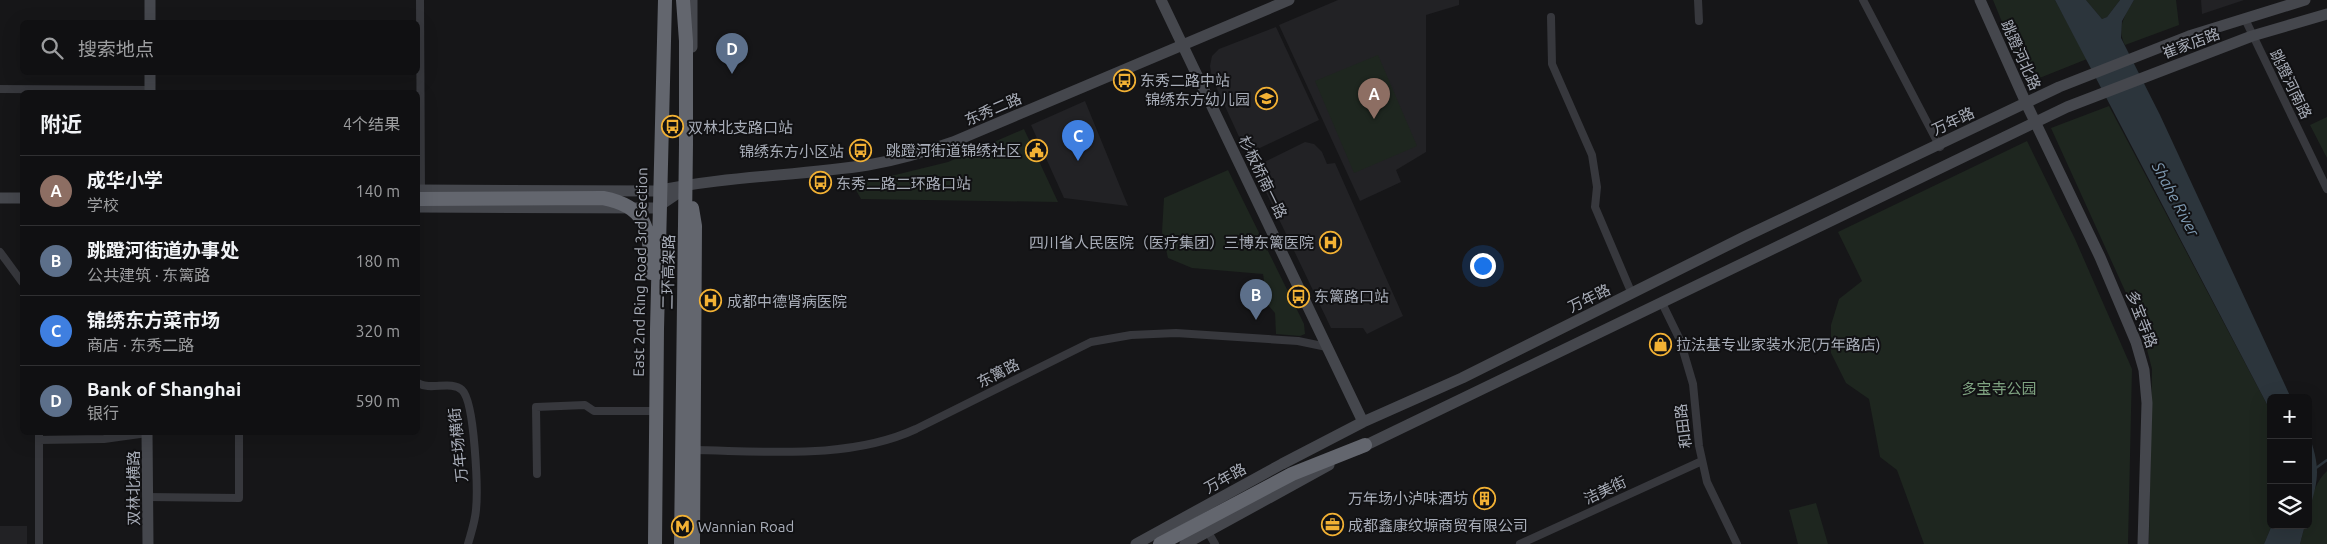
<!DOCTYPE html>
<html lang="zh">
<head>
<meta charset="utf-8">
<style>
	:root { --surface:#101012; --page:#1e1e20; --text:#f1f3f6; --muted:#9c9d9f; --line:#303032; --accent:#ea580c }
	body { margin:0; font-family:Ubuntu,"Noto Sans SC",sans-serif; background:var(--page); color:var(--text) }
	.controls { position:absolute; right:15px; bottom:15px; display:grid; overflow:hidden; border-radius:8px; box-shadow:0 5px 20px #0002 }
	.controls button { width:45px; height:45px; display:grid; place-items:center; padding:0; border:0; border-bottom:1px solid var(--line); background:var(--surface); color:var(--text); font:25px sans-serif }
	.you { position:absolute; left:1482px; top:265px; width:18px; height:18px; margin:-12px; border:4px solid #fff; border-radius:50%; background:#1a73e8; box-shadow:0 0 0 8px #1a73e833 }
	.badge { display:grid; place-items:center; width:32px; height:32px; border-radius:50%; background:var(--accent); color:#fff; font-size:16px; font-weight:700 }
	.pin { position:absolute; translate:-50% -41px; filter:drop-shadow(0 1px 2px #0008) }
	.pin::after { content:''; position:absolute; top:26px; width:18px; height:15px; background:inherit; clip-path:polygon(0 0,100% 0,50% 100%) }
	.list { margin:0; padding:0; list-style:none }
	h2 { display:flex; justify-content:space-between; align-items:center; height:65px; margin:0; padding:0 20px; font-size:21px }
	h2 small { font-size:16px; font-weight:400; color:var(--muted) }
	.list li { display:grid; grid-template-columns:32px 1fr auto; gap:15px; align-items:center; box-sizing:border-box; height:70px; padding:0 20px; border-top:1px solid var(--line) }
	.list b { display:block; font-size:19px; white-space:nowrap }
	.list p { margin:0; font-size:16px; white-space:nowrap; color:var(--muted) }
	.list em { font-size:16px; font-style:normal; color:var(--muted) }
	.icon { flex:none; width:28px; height:28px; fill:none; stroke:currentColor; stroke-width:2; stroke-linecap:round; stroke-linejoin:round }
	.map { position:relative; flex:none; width:2327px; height:544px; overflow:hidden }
	.search { position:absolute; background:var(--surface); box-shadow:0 5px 20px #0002; left:20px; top:20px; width:400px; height:55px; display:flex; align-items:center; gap:12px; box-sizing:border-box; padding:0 18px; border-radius:8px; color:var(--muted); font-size:19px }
	.panel { position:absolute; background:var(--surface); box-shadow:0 5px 20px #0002; left:20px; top:90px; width:400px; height:345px; border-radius:8px }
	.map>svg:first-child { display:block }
	.built { fill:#222225 }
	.green { fill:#1e261f }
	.water { fill:#2c353c }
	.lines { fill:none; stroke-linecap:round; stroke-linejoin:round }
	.stream { stroke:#2c353c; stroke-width:2.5 }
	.street { stroke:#37383d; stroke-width:8 }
	.secondary { stroke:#45474d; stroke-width:11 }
	.highway { stroke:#63666e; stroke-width:14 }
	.highway-bridge { stroke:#63666e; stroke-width:14 }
	.labels { text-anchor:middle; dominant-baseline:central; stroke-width:4; stroke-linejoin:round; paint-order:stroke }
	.street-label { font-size:15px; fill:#a8adb8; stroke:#111113 }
	.poi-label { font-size:15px; fill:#a8adb8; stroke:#111113; text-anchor:start }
	.park-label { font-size:15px; fill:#7fa381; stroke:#111113 }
	.water-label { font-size:16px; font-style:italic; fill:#7f9bb3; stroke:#111113 }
</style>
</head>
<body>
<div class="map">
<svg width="2327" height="544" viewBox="0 0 2327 544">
	<rect width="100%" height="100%" fill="#161618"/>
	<path class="built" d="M1338,0H1459V5L1426,15V152L1396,170L1401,182L1360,201L1279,25Z
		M2201,0H2244L2202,14Z
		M1276,27L1319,120L1247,154L1212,78L1210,66L1212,56L1219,49Z
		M1085,101L1128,206L1064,198L1031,125Z
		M1305,142L1314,144L1322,152L1327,164L1335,163L1403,316L1367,334L1363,328H1331L1254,167Z
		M0,526H27V544H0Z"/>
	<path class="green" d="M1993,0H2055L2087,59L2027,83Z
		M2086,0H2120L2107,17L2102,19Z
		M2134,0H2176L2179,25L2125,45C2116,28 2125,15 2134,0Z
		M1378,55L1417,146L1354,173L1315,81Z
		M2109,106L2271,412L2272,525L2264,544H2149L2152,369L2141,326L2051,128Z
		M2327,117V158L2310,125Z
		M1024,129L1058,202L861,199L856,190L845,180L895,175L948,162Z
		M2027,141L2075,239L2132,369L2128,544H1924L1897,470L1880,457L1869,399L1846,383L1831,353V325L1839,299L1862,281L1838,232Z
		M1228,170L1304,324L1305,334L1300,336L1276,334L1275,313L1268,305L1263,274L1192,268L1168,258L1162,232L1164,198Z
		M2327,471V544H2300L2305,525H2308C2308,507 2313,484 2327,471Z
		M1816,503L1828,544H1798L1789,510Z"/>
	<path class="water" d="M2055,0H2086L2102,19L2107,17L2120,0H2134L2122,21L2121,38L2160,115L2291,398H2271V412Z
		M2308,432C2321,469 2319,478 2308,514Z
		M2272,525H2305L2300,544H2264Z"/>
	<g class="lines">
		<path class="stream" d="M2316,468L2327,460"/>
		<path class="street" d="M420,0L421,190
			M1698,0L1699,21
			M1863,0L1940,147
			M1551,17L1552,64L1592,155L1597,187L1595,207L1632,294
			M2245,19L2327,189
			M0,89L150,90
			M0,252L22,282
			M1662,303L1680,340L1693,384L1699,446L1707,482L1737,544
			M418,383C430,391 451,380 462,390C475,402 478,491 476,510C475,522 471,533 468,544
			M39,432V544
			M39,440L104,439L147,433
			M692,450C765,451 849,460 916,429L1091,342L1131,335L1176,333L1298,341L1327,347
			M537,474L536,407L585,405L594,411H653
			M147,497L239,498V432
			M1208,532L1215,544
			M1520,544L1702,461"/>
		<path class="secondary" d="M692,0V47
			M1161,0L1363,422
			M1980,0L2026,103L2100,257L2136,342L2144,370L2147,403L2143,544
			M150,22V0
			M150,92V72
			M418,190L656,191C726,176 798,176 868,165C897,160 925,152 953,142L1289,0
			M0,198H22
			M418,207L656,208L687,187
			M147,432L148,544
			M1358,449L2067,107L2252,36L2327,14
			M1136,544L1282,464L1363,422L1462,378L1744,237L2059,87L2189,36L2305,0
			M1185,544L1329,465"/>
		<path class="highway" d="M1160,544L1292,474L1365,445"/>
		<path class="highway-bridge" d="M418,199L603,198C650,207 649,232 651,273
			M692,208L695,226L693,544
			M655,544L657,329L665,0
			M681,544L686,144V41L683,0"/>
	</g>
	<defs>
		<symbol id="bus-ring" viewBox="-11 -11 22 22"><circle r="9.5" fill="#111113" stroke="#f2b134" stroke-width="1.5"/><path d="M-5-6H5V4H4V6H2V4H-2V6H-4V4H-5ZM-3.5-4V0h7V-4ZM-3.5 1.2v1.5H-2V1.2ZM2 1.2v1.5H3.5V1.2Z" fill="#f2b134"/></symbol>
		<symbol id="school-ring" viewBox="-11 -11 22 22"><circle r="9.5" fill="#111113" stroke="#f2b134" stroke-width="1.5"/><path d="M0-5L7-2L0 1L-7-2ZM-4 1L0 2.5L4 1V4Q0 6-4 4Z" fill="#f2b134"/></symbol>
		<symbol id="civic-ring" viewBox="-11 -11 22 22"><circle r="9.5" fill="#111113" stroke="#f2b134" stroke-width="1.5"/><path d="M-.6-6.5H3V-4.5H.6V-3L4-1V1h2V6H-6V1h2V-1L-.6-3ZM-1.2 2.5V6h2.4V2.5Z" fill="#f2b134"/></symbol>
		<symbol id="hospital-ring" viewBox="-11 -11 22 22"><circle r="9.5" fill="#111113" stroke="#f2b134" stroke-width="1.5"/><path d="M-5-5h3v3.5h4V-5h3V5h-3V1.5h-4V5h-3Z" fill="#f2b134"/></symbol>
		<symbol id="shop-ring" viewBox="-11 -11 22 22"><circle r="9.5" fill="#111113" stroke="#f2b134" stroke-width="1.5"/><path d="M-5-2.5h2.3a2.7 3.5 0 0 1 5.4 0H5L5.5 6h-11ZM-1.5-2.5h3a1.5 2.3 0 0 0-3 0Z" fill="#f2b134"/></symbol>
		<symbol id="building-ring" viewBox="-11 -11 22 22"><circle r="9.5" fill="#111113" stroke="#f2b134" stroke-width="1.5"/><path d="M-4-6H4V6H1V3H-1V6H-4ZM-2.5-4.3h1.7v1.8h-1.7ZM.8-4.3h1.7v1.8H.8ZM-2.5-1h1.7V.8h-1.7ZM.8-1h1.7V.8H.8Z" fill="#f2b134"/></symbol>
		<symbol id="office-ring" viewBox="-11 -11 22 22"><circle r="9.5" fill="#111113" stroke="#f2b134" stroke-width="1.5"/><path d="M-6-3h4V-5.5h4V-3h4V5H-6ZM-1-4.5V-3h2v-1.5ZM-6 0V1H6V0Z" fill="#f2b134"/></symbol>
		<symbol id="metro-ring" viewBox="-11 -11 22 22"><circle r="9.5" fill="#111113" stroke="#f2b134" stroke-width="1.5"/><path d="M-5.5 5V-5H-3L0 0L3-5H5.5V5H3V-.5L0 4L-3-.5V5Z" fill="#f2b134"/></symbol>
	</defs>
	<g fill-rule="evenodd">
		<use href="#bus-ring" x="1112" y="68" width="25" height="25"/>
		<use href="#school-ring" x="1254" y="86" width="25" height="25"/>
		<use href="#bus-ring" x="660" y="114" width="25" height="25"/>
		<use href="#civic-ring" x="1024" y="138" width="25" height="25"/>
		<use href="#bus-ring" x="848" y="138" width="25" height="25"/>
		<use href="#bus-ring" x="808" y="170" width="25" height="25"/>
		<use href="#hospital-ring" x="1318" y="230" width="25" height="25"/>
		<use href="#bus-ring" x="1286" y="284" width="25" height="25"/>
		<use href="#hospital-ring" x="698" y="288" width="25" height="25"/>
		<use href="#shop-ring" x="1648" y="332" width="25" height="25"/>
		<use href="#building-ring" x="1472" y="486" width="25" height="25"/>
		<use href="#office-ring" x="1320" y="512" width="25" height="25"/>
		<use href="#metro-ring" x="670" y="514" width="25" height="25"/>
	</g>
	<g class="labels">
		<g class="street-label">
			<text transform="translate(2191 43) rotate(-20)">崔家店路</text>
			<text transform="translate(2021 55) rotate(66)">跳蹬河北路</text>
			<text transform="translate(2291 84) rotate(64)">跳蹬河南路</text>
			<text transform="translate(993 109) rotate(-23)">东秀二路</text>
			<text transform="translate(1953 121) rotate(-25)">万年路</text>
			<text transform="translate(1263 177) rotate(64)">杉板桥南一路</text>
			<text transform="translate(640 272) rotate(-89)">East 2nd Ring Road 3rd Section</text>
			<text transform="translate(668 272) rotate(-89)">二环高架路</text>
			<text transform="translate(1589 298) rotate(-26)">万年路</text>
			<text transform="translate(2142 319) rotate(69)">多宝寺路</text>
			<text transform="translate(998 373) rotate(-27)">东篱路</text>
			<text transform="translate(1683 426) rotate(-97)">和田路</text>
			<text transform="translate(458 445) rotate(-96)">万年场横街</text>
			<text transform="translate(1225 478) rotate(-29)">万年路</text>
			<text transform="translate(133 488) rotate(-90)">双林北横路</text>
			<text transform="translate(1605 490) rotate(-25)">洁美街</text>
		</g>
		<g class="poi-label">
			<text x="1140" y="80">东秀二路中站</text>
			<text x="1250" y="99" text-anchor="end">锦绣东方幼儿园</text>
			<text x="688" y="127">双林北支路口站</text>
			<text x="1021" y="150" text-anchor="end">跳蹬河街道锦绣社区</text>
			<text x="844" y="151" text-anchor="end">锦绣东方小区站</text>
			<text x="836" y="183">东秀二路二环路口站</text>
			<text x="1314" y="242" text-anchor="end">四川省人民医院（医疗集团）三博东篱医院</text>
			<text x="1314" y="296">东篱路口站</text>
			<text x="727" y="301">成都中德肾病医院</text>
			<text x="1676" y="344">拉法基专业家装水泥(万年路店)</text>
			<text x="1468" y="498" text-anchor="end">万年场小泸味酒坊</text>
			<text x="1348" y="525">成都鑫康纹塬商贸有限公司</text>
			<text x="698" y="526">Wannian Road</text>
		</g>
		<g class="park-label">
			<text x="1999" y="388">多宝寺公园</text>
		</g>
		<g class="water-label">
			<text transform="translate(2176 199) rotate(62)">Shahe River</text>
		</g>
	</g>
</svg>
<div class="controls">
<button>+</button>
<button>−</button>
<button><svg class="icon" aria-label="layers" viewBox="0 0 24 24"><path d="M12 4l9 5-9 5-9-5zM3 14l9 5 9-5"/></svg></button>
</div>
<div class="you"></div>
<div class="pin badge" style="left:1374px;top:119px;background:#8d6e63">A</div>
<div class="pin badge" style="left:1256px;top:320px;background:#5c6f8a">B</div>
<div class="pin badge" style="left:1078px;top:161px;background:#3f7fe0">C</div>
<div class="pin badge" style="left:732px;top:74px;background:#5c6f8a">D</div>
<div class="search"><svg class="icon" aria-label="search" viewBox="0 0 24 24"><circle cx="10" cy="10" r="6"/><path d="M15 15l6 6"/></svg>搜索地点</div>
<section class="panel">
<h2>附近<small>4个结果</small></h2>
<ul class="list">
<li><span class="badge" style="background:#8d6e63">A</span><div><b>成华小学</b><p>学校</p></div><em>140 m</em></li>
<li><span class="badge" style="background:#5c6f8a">B</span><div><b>跳蹬河街道办事处</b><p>公共建筑 · 东篱路</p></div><em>180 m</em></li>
<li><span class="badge" style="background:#3f7fe0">C</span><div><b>锦绣东方菜市场</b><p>商店 · 东秀二路</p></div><em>320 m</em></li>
<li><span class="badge" style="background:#5c6f8a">D</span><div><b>Bank of Shanghai</b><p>银行</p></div><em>590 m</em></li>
</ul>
</section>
</div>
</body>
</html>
